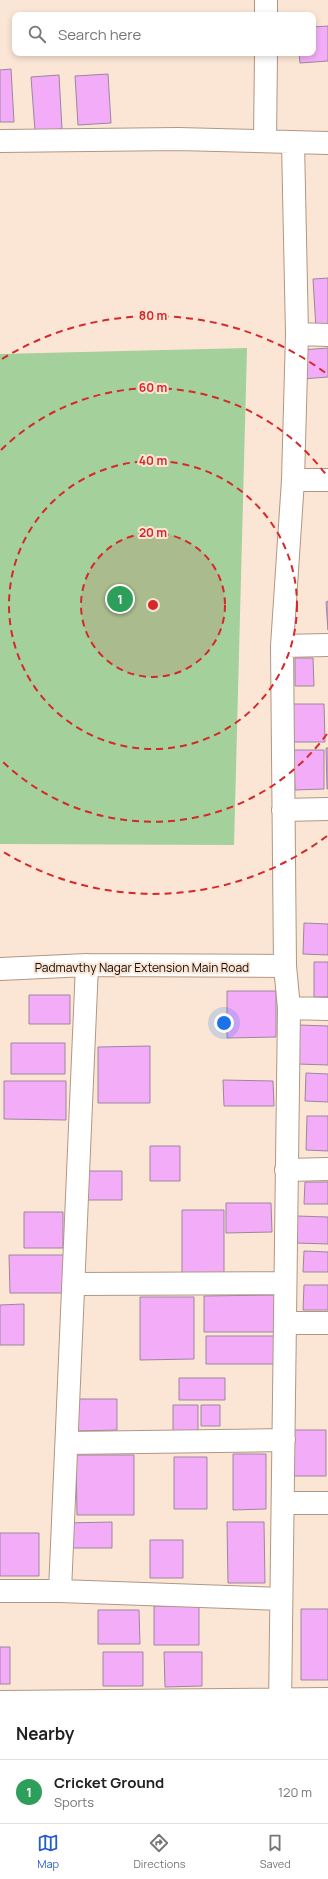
<!DOCTYPE html>
<html lang="en">
<head>
<meta charset="utf-8">
<style>
	:root { --surface:#fff; --page:#f6f6f6; --text:#222; --muted:#767676; --line:#e0e0e0; --accent:#275dca }
	body { margin:0; font-family:Manrope,sans-serif; background:var(--page); color:var(--text) }
	.you { position:absolute; left:224px; top:1023px; width:14px; height:14px; margin:-10px; border:3px solid #fff; border-radius:50%; background:#1a73e8; box-shadow:0 0 0 6px #1a73e833 }
	.badge { display:grid; place-items:center; width:26px; height:26px; border-radius:50%; background:var(--accent); color:#fff; font-size:13px; font-weight:700 }
	.pin { position:absolute; translate:-50% -50%; border:2px solid #fff; box-shadow:0 1px 4px #0006 }
	.list { margin:0; padding:0; list-style:none }
	h2 { display:flex; justify-content:space-between; align-items:center; height:52px; margin:0; padding:0 16px; font-size:17px }
	h2 small { font-size:13px; font-weight:400; color:var(--muted) }
	.list li { display:grid; grid-template-columns:26px 1fr auto; gap:12px; align-items:center; box-sizing:border-box; height:64px; padding:0 16px; border-top:1px solid var(--line) }
	.list b { display:block; font-size:15px; white-space:nowrap }
	.list p { margin:0; font-size:13px; white-space:nowrap; color:var(--muted) }
	.list em { font-size:13px; font-style:normal; color:var(--muted) }
	.icon { flex:none; width:22px; height:22px; fill:none; stroke:currentColor; stroke-width:2; stroke-linecap:round; stroke-linejoin:round }
	.map { position:relative; flex:none; width:328px; height:1707px; overflow:hidden }
	.search { position:absolute; background:var(--surface); box-shadow:0 2px 6px #0003; left:12px; right:12px; top:12px; height:44px; display:flex; align-items:center; gap:10px; box-sizing:border-box; padding:0 14px; border-radius:8px; color:var(--muted); font-size:15px }
	.sheet { height:116px; background:var(--surface) }
	nav { display:flex; justify-content:space-around; align-items:center; box-sizing:border-box; height:56px; border-top:1px solid var(--line); background:var(--surface); font-size:11px; color:var(--muted) }
	nav a { display:grid; justify-items:center; gap:2px }
	nav .on { color:var(--accent) }
	.map>svg:first-child { display:block }
	.green { fill:#a4d09b }
	.building { fill:#f3adf8; stroke:#9b879d }
	.lines { fill:none; stroke-linecap:round; stroke-linejoin:round }
	.minor-casing { stroke:#b09784; stroke-width:24 }
	.minor { stroke:#fff; stroke-width:22 }
	.ring { fill:none; stroke:#d62828; stroke-width:2; stroke-dasharray:7 5 }
	.labels { text-anchor:middle; dominant-baseline:central; stroke-width:4; stroke-linejoin:round; paint-order:stroke }
	.street-label { font-size:12px; fill:#120a04; stroke:#fbe6d6 }
	.centre { fill:#d62828; stroke:#fbe6d6; stroke-width:2 }
	.ring-label { font-size:12px; text-anchor:middle; font-weight:bold; fill:#d62828; stroke:#fbe6d6; stroke-width:4; stroke-linejoin:round; paint-order:stroke }
</style>
</head>
<body>
<div class="map">
<svg width="328" height="1707" viewBox="0 0 328 1707">
	<rect width="100%" height="100%" fill="#fbe6d6"/>
	<path class="green" d="M247,348L234,845L0,844V354Z"/>
	<path class="building" d="M328,26V61L300,63L299,53H313V27Z
		M11,69L14,122H0V70Z
		M108,74L111,123L78,125L75,76Z
		M59,75L62,129L35,131L31,77Z
		M328,278V328L316,329L313,279Z
		M328,348V377L302,379L301,350Z
		M328,601V630L326,602Z
		M295,658H313L314,686H295Z
		M286,704H324L325,742H287Z
		M326,748H328V789H327Z
		M294,750H324V789L295,790Z
		M304,923L328,924V955L303,954Z
		M314,962H328V997H314Z
		M227,991H276V1037L227,1038Z
		M29,995H70V1024H29Z
		M299,1025L328,1026V1065L298,1064Z
		M11,1043H65V1074H11Z
		M150,1046V1103H98V1047Z
		M306,1073L328,1074V1102L305,1101Z
		M223,1080L273,1081L274,1106H224Z
		M4,1081H66V1120L4,1119Z
		M307,1116H328V1151L306,1150Z
		M150,1146H180V1181H150Z
		M78,1171H122V1200H78Z
		M305,1182H328V1204H304Z
		M226,1203H271L272,1232L226,1233Z
		M182,1210H224V1273H182Z
		M24,1212H63V1248H24Z
		M297,1216L328,1217V1244L297,1243Z
		M304,1251L328,1252V1272H303Z
		M9,1255H71L72,1293H10Z
		M304,1285H328V1310H303Z
		M277,1295V1332H204V1296Z
		M140,1297H194V1359L140,1360Z
		M24,1304V1345H0V1305Z
		M206,1336H276V1364H206Z
		M179,1378H225V1400H179Z
		M77,1399H117V1430L77,1431Z
		M173,1405H198V1431H173Z
		M201,1405H220V1426H201Z
		M294,1430H326V1476H294Z
		M233,1454H266V1509L233,1510Z
		M76,1455H134V1515H77Z
		M174,1457H207V1509H174Z
		M112,1522V1548H66V1523Z
		M227,1522H264L265,1583H228Z
		M0,1533H39V1576H0Z
		M150,1540H183V1578H150Z
		M154,1606H199V1645H154Z
		M301,1609H328V1680H301Z
		M98,1610H139L140,1644H98Z
		M0,1647H10V1684H0Z
		M103,1652H143V1686H103Z
		M164,1652H202V1686L165,1687Z"/>
	<g class="lines">
		<defs>
			<path id="minor" d="M266,15V0
				M0,141L178,139L328,143
				M265,141L266,53
				M297,334L328,335
				M293,480H328
				M282,646L328,645
				M283,810L328,809
				M0,969L87,965L285,966
				M289,1008L328,1009
				M286,1170L328,1169
				M74,1284L285,1283
				M285,1323H328
				M67,1443L284,1440
				M283,1503H328
				M0,1591H60L281,1599
				M60,1591L87,965
				M0,1702L328,1699
				M280,1707L289,1008L285,966L282,646L293,480L297,334L293,142"/>
		</defs>
		<use href="#minor" class="minor-casing"/>
		<use href="#minor" class="minor"/>
	</g>
	<circle cx="153" cy="605" r="72" fill="#d62828" fill-opacity=".12"/>
	<g class="ring">
		<circle cx="153" cy="605" r="72"/>
		<circle cx="153" cy="605" r="144"/>
		<path d="M327 734A217 217 0 0 1 1 760M1 450A217 217 0 0 1 327 476"/>
		<path d="M327 836A289 289 0 0 1 2 851M2 359A289 289 0 0 1 327 374"/>
	</g>
	<g class="labels">
		<g class="street-label">
			<text x="142" y="967">Padmavthy Nagar Extension Main Road</text>
		</g>
	</g>
	<circle cx="153" cy="605" r="6" class="centre"/>
	<g class="ring-label">
		<text x="153" y="320">80 m</text>
		<text x="153" y="392">60 m</text>
		<text x="153" y="465">40 m</text>
		<text x="153" y="537">20 m</text>
	</g>
</svg>
<div class="you"></div>
<div class="pin badge" style="left:120px;top:599px;background:#2e9e5b">1</div>
<div class="search"><svg class="icon" aria-label="search" viewBox="0 0 24 24"><circle cx="10" cy="10" r="6"/><path d="M15 15l6 6"/></svg>Search here</div>
</div>
<section class="sheet">
<h2>Nearby<small></small></h2>
<ul class="list">
<li><span class="badge" style="background:#2e9e5b">1</span><div><b>Cricket Ground</b><p>Sports</p></div><em>120 m</em></li>
</ul>
</section>
<nav>
<a class="on"><svg class="icon" aria-label="map" viewBox="0 0 24 24"><path d="M3 6l6-2 6 2 6-2v14l-6 2-6-2-6 2zM9 4v14M15 6v14"/></svg>Map</a>
<a><svg class="icon" aria-label="directions" viewBox="0 0 24 24"><path d="M12 3l9 9-9 9-9-9zM9 14v-3h6M13 9l2 2-2 2"/></svg>Directions</a>
<a><svg class="icon" aria-label="saved" viewBox="0 0 24 24"><path d="M7 4h10v16l-5-4-5 4z"/></svg>Saved</a>
</nav>
</body>
</html>
